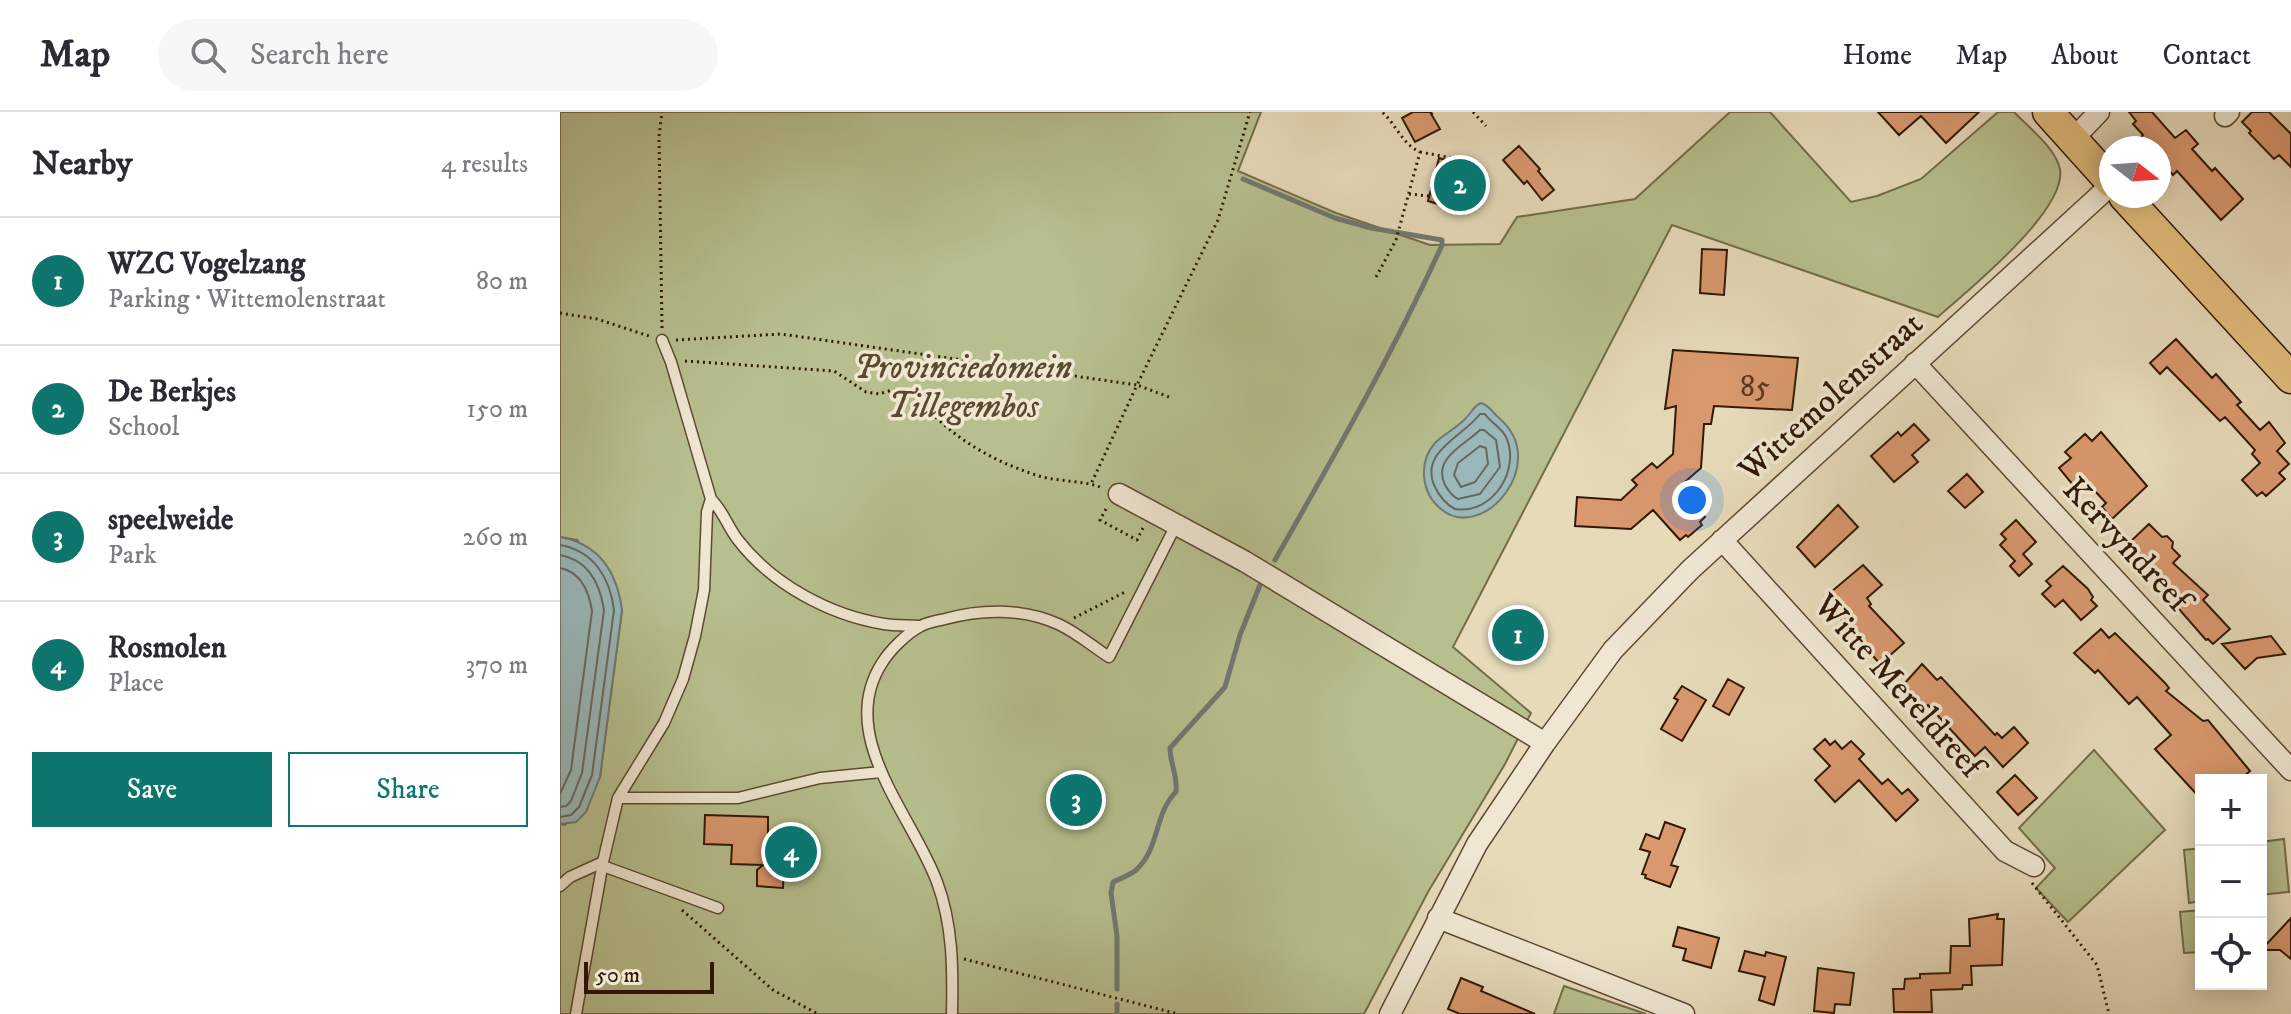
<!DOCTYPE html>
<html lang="en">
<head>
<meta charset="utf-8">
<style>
	:root { --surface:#fff; --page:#f7f7f7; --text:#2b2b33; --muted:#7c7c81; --line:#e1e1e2; --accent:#0f766e }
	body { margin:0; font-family:"IM FELL DW Pica",serif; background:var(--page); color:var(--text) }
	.controls { position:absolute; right:24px; bottom:24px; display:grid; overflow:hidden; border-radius:0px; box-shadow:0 4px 20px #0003 }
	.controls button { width:72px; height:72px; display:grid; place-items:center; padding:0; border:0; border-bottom:2px solid var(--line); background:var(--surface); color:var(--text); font:40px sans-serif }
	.compass { position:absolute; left:1539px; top:24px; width:72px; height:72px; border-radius:50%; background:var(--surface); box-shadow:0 4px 20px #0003; rotate:107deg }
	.scale { position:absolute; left:24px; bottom:20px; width:130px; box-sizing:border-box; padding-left:8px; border:4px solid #321805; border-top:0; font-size:22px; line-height:28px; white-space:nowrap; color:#321805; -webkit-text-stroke:6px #efe7d2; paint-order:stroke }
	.you { position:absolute; left:1132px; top:388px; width:28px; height:28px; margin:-20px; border:6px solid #fff; border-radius:50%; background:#1a73e8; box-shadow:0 0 0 12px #1a73e833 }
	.badge { display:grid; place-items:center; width:52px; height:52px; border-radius:50%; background:var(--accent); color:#fff; font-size:26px; font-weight:700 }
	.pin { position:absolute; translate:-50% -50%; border:4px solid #fff; box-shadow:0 2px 8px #0006 }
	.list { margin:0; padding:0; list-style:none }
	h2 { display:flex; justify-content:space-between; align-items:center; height:104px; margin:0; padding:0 32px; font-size:34px }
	h2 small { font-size:26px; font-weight:400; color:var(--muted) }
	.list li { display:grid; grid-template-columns:52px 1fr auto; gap:24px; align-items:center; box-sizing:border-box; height:128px; padding:0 32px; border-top:2px solid var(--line) }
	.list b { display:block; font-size:30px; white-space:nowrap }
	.list p { margin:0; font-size:26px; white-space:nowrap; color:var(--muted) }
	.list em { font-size:26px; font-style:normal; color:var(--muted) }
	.actions { display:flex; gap:16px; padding:24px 32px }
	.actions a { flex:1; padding:18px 0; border:2px solid var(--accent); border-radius:0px; text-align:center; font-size:28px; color:var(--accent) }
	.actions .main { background:var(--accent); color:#fff }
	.icon { flex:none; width:44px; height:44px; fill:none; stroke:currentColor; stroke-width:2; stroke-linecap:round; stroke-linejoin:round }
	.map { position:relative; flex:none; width:1731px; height:902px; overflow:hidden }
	header { display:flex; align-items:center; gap:48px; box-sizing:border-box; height:112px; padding:0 40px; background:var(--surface); border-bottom:2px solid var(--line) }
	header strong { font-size:38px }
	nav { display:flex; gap:44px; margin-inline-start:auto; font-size:28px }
	.search { width:560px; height:72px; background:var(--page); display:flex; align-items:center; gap:20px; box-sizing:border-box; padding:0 28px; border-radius:44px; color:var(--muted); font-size:30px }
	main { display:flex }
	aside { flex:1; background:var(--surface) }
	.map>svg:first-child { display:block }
	.green { fill:#b7bf8e; stroke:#746c4a; stroke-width:2 }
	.water { fill:#9ab8ba; stroke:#707872; stroke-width:2 }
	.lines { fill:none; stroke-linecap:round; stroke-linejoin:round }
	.shore { stroke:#666860; stroke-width:2 }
	.stream { stroke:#707872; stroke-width:5 }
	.building { fill:#d9986e; stroke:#321805; stroke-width:2 }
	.service-casing { stroke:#5f4832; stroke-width:13 }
	.minor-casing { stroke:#5f4832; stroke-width:23 }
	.primary-casing { stroke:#321805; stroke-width:33 }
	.path { stroke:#321805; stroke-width:3; stroke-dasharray:2 4; stroke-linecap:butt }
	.service { stroke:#efe7d2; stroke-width:10 }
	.minor { stroke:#efe7d2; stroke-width:20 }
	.primary { stroke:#e3bd7c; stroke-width:30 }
	.labels { text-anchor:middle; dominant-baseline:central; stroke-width:7; stroke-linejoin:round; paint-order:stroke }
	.number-label { font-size:30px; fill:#5c381f }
	.park-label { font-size:34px; font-style:italic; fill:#5a4a2e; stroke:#efe7d2 }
	.street-label { font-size:34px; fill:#321805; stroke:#efe7d2 }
</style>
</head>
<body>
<header>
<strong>Map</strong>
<div class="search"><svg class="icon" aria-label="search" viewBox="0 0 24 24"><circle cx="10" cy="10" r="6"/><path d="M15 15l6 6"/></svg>Search here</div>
<nav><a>Home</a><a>Map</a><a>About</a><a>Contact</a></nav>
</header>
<main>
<aside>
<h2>Nearby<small>4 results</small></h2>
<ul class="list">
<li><span class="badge">1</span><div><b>WZC Vogelzang</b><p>Parking · Wittemolenstraat</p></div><em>80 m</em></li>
<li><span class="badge">2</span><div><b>De Berkjes</b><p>School</p></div><em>150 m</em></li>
<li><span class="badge">3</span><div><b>speelweide</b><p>Park</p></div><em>260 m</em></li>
<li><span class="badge">4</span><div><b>Rosmolen</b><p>Place</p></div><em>370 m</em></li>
</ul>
<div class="actions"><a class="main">Save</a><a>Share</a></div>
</aside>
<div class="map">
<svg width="1731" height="902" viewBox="0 0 1731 902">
	<rect width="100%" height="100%" fill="#e6dab9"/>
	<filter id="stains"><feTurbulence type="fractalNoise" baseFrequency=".0025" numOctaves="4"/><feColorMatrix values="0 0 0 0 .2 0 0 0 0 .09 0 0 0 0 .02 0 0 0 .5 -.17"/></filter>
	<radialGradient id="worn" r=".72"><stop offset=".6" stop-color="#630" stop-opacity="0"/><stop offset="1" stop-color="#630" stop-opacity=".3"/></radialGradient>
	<path class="green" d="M0,0H701L678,59L776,101L870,133L940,132L957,105L1075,87L1170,0H1210L1291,90L1317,84L1361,67L1438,0H1454C1469,16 1495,35 1500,57C1507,99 1408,178 1378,205L1112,113L893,535L971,601L945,652L868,780L804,902H0V712L5,713L40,665L62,498L17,428L0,425Z
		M1534,638L1605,718L1508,810L1476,776L1495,756L1459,716Z
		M1724,727L1729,780L1701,783V730Z
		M1641,736V789L1629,791L1624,738Z
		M1641,798V840L1624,841L1620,800Z
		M1004,874L1086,902H994Z"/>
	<path class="water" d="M921,291C930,294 932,300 939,306C992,351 922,432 881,397C861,381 858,350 875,331C884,322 895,317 904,308C911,302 913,294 921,291Z
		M0,425C39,432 57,460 62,498L40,665L26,700L16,710L0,712Z"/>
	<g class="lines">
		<path class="shore" d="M920,302H925C930,310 942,316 946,325C961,357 933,403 895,397C885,392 879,384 874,373C860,339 904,324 920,302Z
			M920,318H924L936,328L940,355L920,382L898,387C892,384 889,380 885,373C872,346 905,333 920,318Z
			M920,334L926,336L928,352L915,370L901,375L894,363L898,351Z
			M0,433C34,439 50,466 54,498L32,663L19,695L11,703L0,705
			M0,443C28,448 40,472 44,498L22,661L11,689L6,694L0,695
			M0,456C21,460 29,480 32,499L11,658L0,682"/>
		<path class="stream" d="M683,67L775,106L811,116L882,128V133C833,241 774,344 715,448
			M557,877V824L551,781L553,770C560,767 570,763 576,758C600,737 594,701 616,680C618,664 610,652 610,636L665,575L680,523L700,473
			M557,902V892"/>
	</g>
	<path class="building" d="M853,0H870L880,17L855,30L842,6Z
		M1318,0H1419L1386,31L1361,4L1339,23Z
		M1569,0H1592L1615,26L1626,18L1638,32L1632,37L1652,59L1655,56L1683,87L1661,108L1617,59L1613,63L1599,48V36H1590L1580,26L1583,23L1573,12L1576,9Z
		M1692,0H1709L1731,22V55L1719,43L1714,47L1689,21L1691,19L1682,10Z
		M959,34L980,57L978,59L994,78L982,88L967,69L964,72L943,48Z
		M879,46L904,53L900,68L913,72L906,100L868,89Z
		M1142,137L1167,138L1164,183L1140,181Z
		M1616,227L1652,266L1656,262L1681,290L1677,293L1700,318L1709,310L1725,331L1717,339L1729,352L1719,361L1725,367L1706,384L1702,380L1697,384L1682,368L1700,351L1692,342L1695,338L1665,305L1660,309L1607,255L1600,262L1590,251Z
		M1113,238L1238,246L1232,298L1154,294L1151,312H1144L1141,356L1119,375L1145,405L1140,410L1142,413L1128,425L1126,423L1120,428L1093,398L1071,417L1015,414L1017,385L1061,388L1077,373L1072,368L1092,351L1097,356L1113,342L1116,294L1105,297Z
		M1354,312L1369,328L1352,343L1358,350L1334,370L1311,344L1338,320L1341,324Z
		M1541,320L1587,374L1552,407L1542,395L1546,391L1522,365L1513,373L1499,356L1511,346L1505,340L1525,322L1532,329Z
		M1407,362L1423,380L1405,396L1388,379Z
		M1278,393L1298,415L1255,455L1237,435Z
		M1456,408L1476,430L1463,442L1472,452L1459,464L1450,454L1455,449L1440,433L1446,427L1441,422Z
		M1589,412L1602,425L1607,424L1613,430L1612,436L1620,444L1613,451L1648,483L1643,488L1670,517L1653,532L1648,527L1646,528L1604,480L1609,476L1570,430Z
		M1303,453L1322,473L1307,486L1311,492L1309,494L1344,531L1320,552L1278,504L1280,502L1265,485Z
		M1503,454L1528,477L1533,485L1531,488L1537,494L1521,508L1503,488L1495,495L1482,482L1491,474L1486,469Z
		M1541,517L1549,526L1555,521L1605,571L1609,576L1606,579L1643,609L1648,608L1690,659L1680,668H1641V687L1595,637L1611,623L1577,585L1569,592L1538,558L1535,561L1514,541Z
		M1711,524L1725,542L1697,546L1685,557L1662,532Z
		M1362,552L1377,568L1381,565L1435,623L1437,621L1442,626L1454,615L1468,631L1443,655L1425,635L1415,644L1368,593L1365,596L1344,572Z
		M1168,567L1184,576L1169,603L1153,594Z
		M1122,574L1146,588L1122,629L1101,617L1118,588L1114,586Z
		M1265,627L1270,633L1275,629L1282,637L1291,629L1304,642L1299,647L1322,672L1328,667L1342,682L1348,677L1358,688L1336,709L1299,668L1275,690L1255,668L1270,654L1254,637Z
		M1455,663L1477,686L1458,703L1437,680Z
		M145,703L208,705V749L225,735L223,776L197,774V758L203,753L171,752L172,733L144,732Z
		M1105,710L1125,717L1111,753L1118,755L1110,775L1085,766L1086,763L1082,762L1090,740L1080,737L1086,722L1099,727Z
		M1438,802L1437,807H1444L1442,853L1411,854L1412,873H1403L1402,877L1371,878L1372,900H1334L1333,877H1344L1345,867L1360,866V862L1390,861L1391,834H1410L1409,807Z
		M1731,806V847L1720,838H1701Z
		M1118,815L1159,826L1151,856L1123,848L1126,837L1113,834Z
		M1185,839L1205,844L1206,840L1226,845L1214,893L1199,888L1205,865L1179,859Z
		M1258,856L1294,861L1290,893L1275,892L1274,901L1254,899Z
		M901,866L923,875L921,879L975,902H900L888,897Z"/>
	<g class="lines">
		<defs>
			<path id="service" d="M151,387C163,399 168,415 178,428C212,472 269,503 324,512C336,514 349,513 361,514
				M58,686H178L260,666L321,660
				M43,754L158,796
				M0,774L10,765L43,750
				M16,902L43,750L58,686L104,611L123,567L135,524L144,478L147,400L151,387L111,250L102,228
				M392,902C393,857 393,813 377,770C353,704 275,624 322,551C330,538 347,521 361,514C368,510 377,509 385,507C421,497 463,496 498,512C516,520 532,534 549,545L617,411"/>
			<path id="minor" d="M1665,4L1669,0
				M1513,27L1539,0
				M1355,251L1731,658
				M559,382L684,449L985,631
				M1162,428L1445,739L1474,754
				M878,806L1124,902
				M830,902L917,732L985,631L1053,538L1130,458L1551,73"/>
			<path id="primary" d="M1488,0L1551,70
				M1564,84L1731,266"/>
		</defs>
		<use href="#service" class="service-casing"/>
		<use href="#minor" class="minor-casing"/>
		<use href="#primary" class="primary-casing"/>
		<path class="path" d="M913,0L926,14
			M871,2L875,0
			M860,40L913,50
			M849,82L869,84
			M816,165L836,128L860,40C842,32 836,12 822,0
			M0,201L37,207L89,224
			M102,216L99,24L102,0
			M116,228L221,222L577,273L531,372
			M125,249L274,259L306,280L319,282L332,278H351C386,322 426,347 479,364C499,370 521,368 540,375
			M609,285L577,273L658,108L690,0
			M546,397L540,408L577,428L583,416
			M514,506L567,479
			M1472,771L1537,853L1549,902
			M122,798L213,878L258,902
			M404,847L618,902"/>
		<use href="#service" class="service"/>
		<use href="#minor" class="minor"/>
		<use href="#primary" class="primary"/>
	</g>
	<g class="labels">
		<g class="number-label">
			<text x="1195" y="275">85</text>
		</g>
		<g class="park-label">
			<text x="403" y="256">Provinciedomein<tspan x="403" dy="39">Tillegembos</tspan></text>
		</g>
		<g class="street-label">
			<text transform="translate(1271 285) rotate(-42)">Wittemolenstraat</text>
			<text transform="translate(1566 433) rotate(47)">Kervyndreef</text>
			<text transform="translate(1338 574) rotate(48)">Witte Mereldreef</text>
		</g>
	</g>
	<rect width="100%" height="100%" filter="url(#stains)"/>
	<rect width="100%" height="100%" fill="url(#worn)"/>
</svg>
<div class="controls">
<button>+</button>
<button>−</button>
<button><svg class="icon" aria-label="locate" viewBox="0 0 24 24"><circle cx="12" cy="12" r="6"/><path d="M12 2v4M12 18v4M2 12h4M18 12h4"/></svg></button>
</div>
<svg class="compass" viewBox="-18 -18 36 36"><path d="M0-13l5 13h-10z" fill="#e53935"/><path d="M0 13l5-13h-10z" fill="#7c7c81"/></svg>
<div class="scale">50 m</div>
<div class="you"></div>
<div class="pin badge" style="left:958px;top:523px">1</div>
<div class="pin badge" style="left:900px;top:73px">2</div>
<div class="pin badge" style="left:516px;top:688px">3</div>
<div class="pin badge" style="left:231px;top:740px">4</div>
</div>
</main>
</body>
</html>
